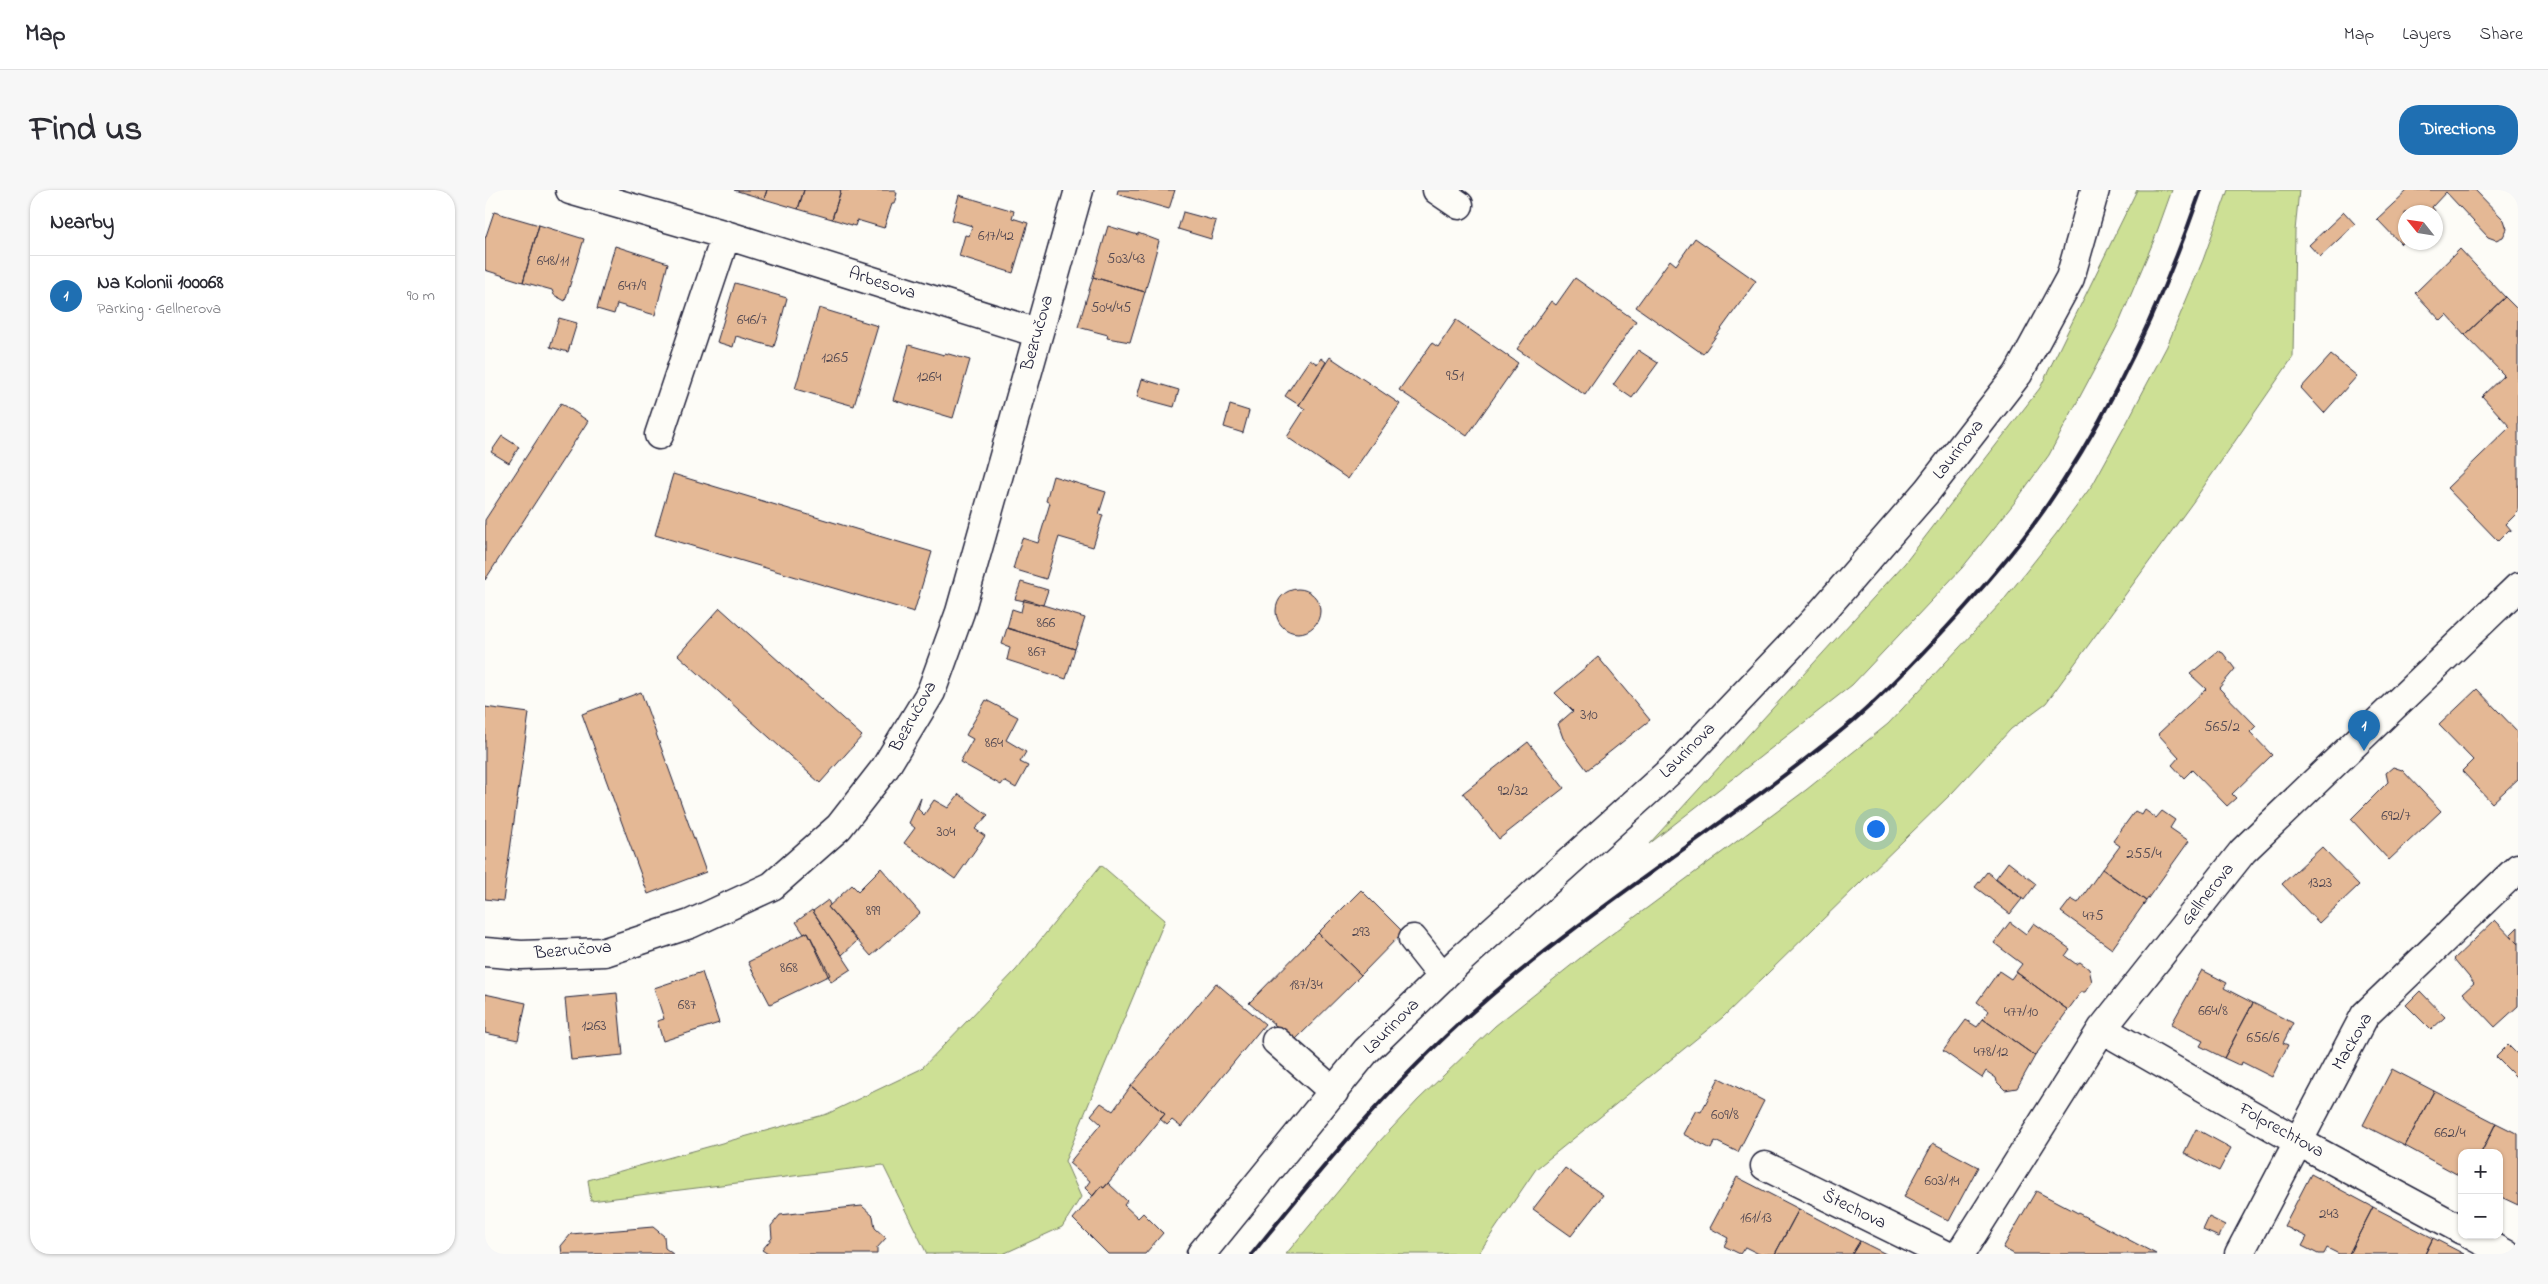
<!DOCTYPE html>
<html lang="en">
<head>
<meta charset="utf-8">
<style>
	:root { --surface:#fff; --page:#f7f7f7; --text:#2b2b33; --muted:#7c7c81; --line:#e1e1e2; --accent:#1f6fb2 }
	body { margin:0; font-family:"Indie Flower",sans-serif; background:var(--page); color:var(--text) }
	.controls { position:absolute; right:15px; bottom:15px; display:grid; overflow:hidden; border-radius:10px; box-shadow:0 1px 4px #0004 }
	.controls button { width:45px; height:45px; display:grid; place-items:center; padding:0; border:0; border-bottom:1px solid var(--line); background:var(--surface); color:var(--text); font:25px sans-serif }
	.compass { position:absolute; left:1913px; top:15px; width:45px; height:45px; border-radius:50%; background:var(--surface); box-shadow:0 1px 4px #0004; rotate:300deg }
	.you { position:absolute; left:1390px; top:638px; width:18px; height:18px; margin:-12px; border:4px solid #fff; border-radius:50%; background:#1a73e8; box-shadow:0 0 0 8px #1a73e833 }
	.badge { display:grid; place-items:center; width:32px; height:32px; border-radius:50%; background:var(--accent); color:#fff; font-size:16px; font-weight:700 }
	.pin { position:absolute; translate:-50% -41px; filter:drop-shadow(0 1px 2px #0008) }
	.pin::after { content:''; position:absolute; top:26px; width:18px; height:15px; background:inherit; clip-path:polygon(0 0,100% 0,50% 100%) }
	.list { margin:0; padding:0; list-style:none }
	h2 { display:flex; justify-content:space-between; align-items:center; height:65px; margin:0; padding:0 20px; font-size:21px }
	h2 small { font-size:16px; font-weight:400; color:var(--muted) }
	.list li { display:grid; grid-template-columns:32px 1fr auto; gap:15px; align-items:center; box-sizing:border-box; height:80px; padding:0 20px; border-top:1px solid var(--line) }
	.list b { display:block; font-size:19px; white-space:nowrap }
	.list p { margin:0; font-size:16px; white-space:nowrap; color:var(--muted) }
	.list em { font-size:16px; font-style:normal; color:var(--muted) }
	.map { position:relative; flex:none; width:2033px; height:1064px; overflow:hidden; border-radius:20px }
	header { display:flex; align-items:center; gap:30px; box-sizing:border-box; height:70px; padding:0 25px; background:var(--surface); border-bottom:1px solid var(--line) }
	header strong { font-size:24px }
	nav { display:flex; gap:28px; margin-inline-start:auto; font-size:18px }
	.intro { display:flex; align-items:center; justify-content:space-between; box-sizing:border-box; height:120px; padding:0 30px }
	h1 { margin:0; font-size:35px }
	.button { padding:12px 22px; border-radius:20px; background:var(--accent); color:#fff; font-size:18px; font-weight:700 }
	main { display:flex; gap:30px; padding:0 30px }
	aside { flex:1; background:var(--surface); border-radius:20px; box-shadow:0 1px 4px #0004 }
	.map>svg:first-child { display:block }
	.green { fill:#cde095; stroke:#788168 }
	.building { fill:#e4b895; stroke:#22223b }
	.lines { fill:none; stroke-linecap:round; stroke-linejoin:round }
	.minor-casing { stroke:#22223b; stroke-width:31 }
	.minor { stroke:#fdfcf7; stroke-width:28 }
	.rail { stroke:#22223b; stroke-width:4 }
	.labels { text-anchor:middle; dominant-baseline:central; stroke-width:4.5; stroke-linejoin:round; paint-order:stroke }
	.number-label { font-size:15px; fill:#524852 }
	.street-label { font-size:18px; fill:#22223b; stroke:#fdfcf7 }
</style>
</head>
<body>
<header>
<strong>Map</strong>
<nav><a>Map</a><a>Layers</a><a>Share</a></nav>
</header>
<div class="intro"><h1>Find us</h1><a class="button">Directions</a></div>
<main>
<aside>
<h2>Nearby<small></small></h2>
<ul class="list">
<li><span class="badge">1</span><div><b>Na Kolonii 100068</b><p>Parking · Gellnerova</p></div><em>90 m</em></li>
</ul>
</aside>
<div class="map">
<svg width="2033" height="1064" viewBox="0 0 2033 1064">
	<rect width="100%" height="100%" fill="#fdfcf7"/>
	<filter id="ink" filterUnits="userSpaceOnUse"><feTurbulence type="fractalNoise" baseFrequency=".02" numOctaves="2"/><feDisplacementMap in="SourceGraphic" scale="10" xChannelSelector="R" yChannelSelector="G"/><feConvolveMatrix kernelMatrix="1 2 1 2 8 2 1 2 1" color-interpolation-filters="sRGB"/></filter>
	<g filter="url(#ink)">
		<path class="green" d="M1652,0H1687L1669,50L1634,133L1564,265L1530,312L1477,378L1367,495L1164,654L1420,373L1555,198Z
			M1743,0H1814L1810,41L1808,167L1708,312L1561,513L1526,539L1468,602L1237,828L1051,979L993,1064H801L893,953L933,910L1010,836L1104,761L1321,600L1403,534L1517,412L1571,344L1608,294L1641,234L1682,156L1718,70Z
			M616,675L680,730L580,971L596,1007L577,1037L518,1064H442L398,975L106,1011L103,990L342,924L436,879L531,780Z"/>
		<path class="building" d="M249,0H282L279,9Z
			M282,0H319L313,19L279,9Z
			M319,0H356L347,29L313,19Z
			M356,0H410V3H412L409,14H407L399,38L372,30L370,36L347,29Z
			M633,0H690L684,19L632,4Z
			M1923,0H1990L2019,30L2022,39L2018,47L2011,50L2003,47L1961,2L1947,17L1950,21L1948,22H1920V49L1916,54L1892,29Z
			M474,5L529,21L527,28L543,33L528,83L474,66L480,45L484,46L487,36L467,30Z
			M9,22L54,35L38,92L0,80V49Z
			M698,22L731,31L726,49L693,39Z
			M1859,22L1870,34L1835,67L1824,55Z
			M54,35L99,49L80,111L69,105L67,100L38,92Z
			M623,36L653,45V43L674,51L660,102L608,87Z
			M1210,48L1271,91L1218,164L1151,117L1185,70L1191,75Z
			M130,56L183,73L170,125L132,114L129,124L112,119Z
			M1975,59L2020,107L1980,145L1962,125L1956,131L1930,103Z
			M608,87L660,102L645,152L622,148L623,145L593,137Z
			M1090,88L1151,131L1100,205L1032,159L1066,111L1071,115Z
			M250,93L302,108L289,157L251,146L248,157L232,152Z
			M2020,107L2033,120V322L2021,334L2027,341L2024,340L2013,351L1962,298L2025,237L1997,206L2019,185L1980,145Z
			M334,118L393,136L369,216L310,199Z
			M74,128L92,133L83,162L65,157Z
			M971,130L1033,173L982,246L914,200L947,153L953,157Z
			M424,155L459,165L460,163L485,170L468,228L408,210Z
			M1153,160L1173,173L1147,208L1128,195Z
			M1846,165L1872,186L1839,223L1816,198Z
			M845,167L915,214L863,289L802,247L820,219L814,215Z
			M836,168L841,172L814,215L800,206L825,169L832,174Z
			M657,189L694,200L689,217L652,207Z
			M76,213L103,231L0,390V330Z
			M745,215L764,221L758,243L739,237Z
			M17,246L34,257L24,273L6,262Z
			M188,284L447,362L429,422L170,345Z
			M568,286L621,302L614,324L618,325L608,357L574,347L561,389L528,379L537,348L553,353L565,313L561,311Z
			M536,392L563,400L558,415L530,409Z
			M791 421a22 22 0 1 1 44 0a22 22 0 1 1-44 0Z
			M539,409L600,428L590,459L522,438L527,419L536,422Z
			M235,418L377,546L335,593L193,465Z
			M522,438L590,459L581,489L522,470L525,457L517,454Z
			M1733,461L1738,463L1750,479L1734,498L1771,536L1765,542L1787,565L1747,604L1751,608L1742,616L1707,580L1699,588L1687,575L1694,567L1673,544L1721,499L1705,484Z
			M1113,467L1165,530L1102,580L1078,548L1073,534L1088,521L1070,503Z
			M1992,499L2033,542V589L2007,613L1977,581L1988,570L1954,535Z
			M156,502L221,682L163,704L97,524Z
			M501,510L533,527L521,550L541,562L535,572L543,576L531,598L519,591L516,595L475,572L488,549L481,545Z
			M0,517L44,523L18,711L0,709Z
			M1043,552L1079,598L1014,649L978,603Z
			M1908,577L1917,580L1956,621L1904,670L1866,629L1903,592L1901,583Z
			M474,604L503,625L490,639L500,646L470,689L419,653L430,638L424,633L436,608L433,619L439,625L449,610L463,618Z
			M1660,620L1671,628L1677,621L1690,630L1685,638L1704,651L1661,711L1618,679L1635,656L1628,651L1650,621L1657,625Z
			M1837,657L1874,695L1834,733L1797,694Z
			M1523,672L1551,694L1539,710L1511,688Z
			M396,678L435,723L386,766L343,717L367,695L373,701Z
			M1617,679L1661,711L1627,759L1576,722L1586,709L1593,713Z
			M1502,682L1537,709L1525,724L1490,697Z
			M876,700L918,742L876,785L833,743Z
			M343,710L345,715L343,717L372,751L357,765L328,721Z
			M327,720L366,779L346,792L323,742L319,744L311,732Z
			M2010,730L2033,754V816L2010,837L1978,803L1989,793L1969,769Z
			M1525,732L1541,744L1549,733L1585,759L1580,766L1591,774L1595,772L1604,779L1607,792L1600,802H1596L1583,820L1531,782L1537,774L1509,753Z
			M2033,737V754L2025,745Z
			M323,742L345,785L285,814L263,772Z
			M833,743L876,785L809,851L764,813Z
			M1717,780L1742,793L1739,798L1768,813L1739,868L1715,856L1718,851L1686,835Z
			M1514,781L1526,789L1531,782L1583,820L1550,866L1498,829L1504,821L1492,812Z
			M217,782L234,833L178,851L172,831L179,829L169,798Z
			M731,793L780,834L696,937L687,930L682,935L675,929L680,924L646,896Z
			M1935,801L1960,827L1946,840L1921,815Z
			M132,803L138,865L86,870L80,808Z
			M0,804L41,813L33,850L0,843Z
			M1768,813L1808,833L1798,853L1803,855L1787,887L1757,872L1756,876L1739,868Z
			M1498,829L1550,866L1532,898L1520,900L1512,892L1511,888L1501,881L1497,888L1458,861L1481,830L1492,837Z
			M2023,855L2033,865L2032,888L2011,867Z
			M1907,879L1949,901L1920,956L1878,935Z
			M1234,888L1279,911L1253,962L1230,951L1226,959L1198,944L1211,920L1216,922Z
			M646,896L680,924L619,998L616,996L608,1006L600,998L605,991L584,973L616,934L606,925L616,913L628,921Z
			M1949,901L2011,933L1996,963H1977V987L1920,956Z
			M2011,933L2033,944V1015L2014,1006V963H1996Z
			M1711,939L1746,958L1734,981L1699,963Z
			M1448,953L1493,977L1464,1031L1419,1007Z
			M1080,978L1118,1005L1086,1046L1048,1019Z
			M1826,984L1888,1017L1864,1064H1854L1842,1058L1839,1064H1833L1817,1056L1822,1047L1799,1036Z
			M1252,987L1314,1019L1290,1064H1274L1260,1057L1255,1064L1239,1056L1243,1048L1225,1038Z
			M623,993L642,1011L639,1015L653,1028L658,1023L678,1043L660,1064H623L588,1029L616,996L619,998Z
			M1551,1001L1671,1064H1529L1518,1058Z
			M377,1016L388,1026L390,1038L401,1048L392,1058V1064H283L277,1060L287,1048L286,1036L295,1025Z
			M1888,1017L1948,1048L1940,1064H1864Z
			M1314,1019L1375,1051L1367,1064H1290Z
			M1724,1027L1740,1035L1734,1047L1718,1040Z
			M168,1037L179,1046L180,1058L188,1064H77L76,1056L86,1044Z
			M1948,1048L1979,1064H1940Z
			M1375,1051L1401,1064H1367Z"/>
		<g class="lines">
			<defs>
				<path id="minor" d="M85,0L241,45L553,143
					M952,0L974,15
					M174,245L241,45
					M928,749L958,787
					M0,762L36,765L120,762L205,734L287,696L354,637L400,578L446,502L475,422L594,0
					M1617,839L1814,952L1977,1040
					M791,851L849,902
					M1280,976L1459,1064
					M1986,1045L2021,1064
					M716,1064L881,861L974,771L1194,573L1329,431L1442,301L1533,184L1585,88L1610,0
					M1475,1064L1617,839L1758,661L2033,397
					M1754,1064L1880,825L2033,678"/>
			</defs>
			<use href="#minor" class="minor-casing"/>
			<use href="#minor" class="minor"/>
			<path class="rail" d="M767,1064C837,977 908,891 993,817C1111,713 1248,631 1369,530C1402,501 1432,469 1462,437C1496,400 1530,361 1559,320C1627,222 1677,112 1716,0"/>
		</g>
	</g>
	<g class="labels">
		<g class="number-label">
			<text x="511" y="46">617/42</text>
			<text x="641" y="69">503/43</text>
			<text x="68" y="71">648/11</text>
			<text x="147" y="96">647/9</text>
			<text x="626" y="118">504/45</text>
			<text x="267" y="130">646/7</text>
			<text x="350" y="168">1265</text>
			<text x="970" y="186">951</text>
			<text x="444" y="187">1264</text>
			<text x="561" y="433">866</text>
			<text x="552" y="462">867</text>
			<text x="1104" y="525">310</text>
			<text x="1737" y="537">565/2</text>
			<text x="509" y="553">864</text>
			<text x="1028" y="601">92/32</text>
			<text x="1911" y="626">692/7</text>
			<text x="461" y="642">304</text>
			<text x="1659" y="664">255/4</text>
			<text x="1835" y="693">1323</text>
			<text x="388" y="721">899</text>
			<text x="1608" y="726">475</text>
			<text x="876" y="742">293</text>
			<text x="304" y="778">868</text>
			<text x="821" y="795">187/34</text>
			<text x="202" y="815">687</text>
			<text x="1728" y="821">664/8</text>
			<text x="1536" y="822">477/10</text>
			<text x="109" y="836">1263</text>
			<text x="1778" y="848">656/6</text>
			<text x="1506" y="862">478/12</text>
			<text x="1240" y="925">609/8</text>
			<text x="1965" y="943">662/4</text>
			<text x="1457" y="991">603/14</text>
			<text x="1844" y="1024">243</text>
			<text x="1271" y="1028">161/13</text>
		</g>
		<g class="street-label">
			<text transform="translate(397 94) rotate(18)">Arbesova</text>
			<text transform="translate(553 143) rotate(-74)">Bezručova</text>
			<text transform="translate(1474 260) rotate(-52)">Laurinova</text>
			<text transform="translate(429 527) rotate(-61)">Bezručova</text>
			<text transform="translate(1203 561) rotate(-45)">Laurinova</text>
			<text transform="translate(1723 705) rotate(-52)">Gellnerova</text>
			<text transform="translate(88 761) rotate(-5)">Bezručova</text>
			<text transform="translate(907 837) rotate(-45)">Laurinova</text>
			<text transform="translate(1868 852) rotate(-60)">Mackova</text>
			<text transform="translate(1796 941) rotate(29)">Folprechtova</text>
			<text transform="translate(1369 1020) rotate(26)">Štechova</text>
		</g>
	</g>
</svg>
<div class="controls">
<button>+</button>
<button>−</button>
</div>
<svg class="compass" viewBox="-18 -18 36 36"><path d="M0-13l5 13h-10z" fill="#e53935"/><path d="M0 13l5-13h-10z" fill="#7c7c81"/></svg>
<div class="you"></div>
<div class="pin badge" style="left:1879px;top:561px">1</div>
</div>
</main>
</body>
</html>
